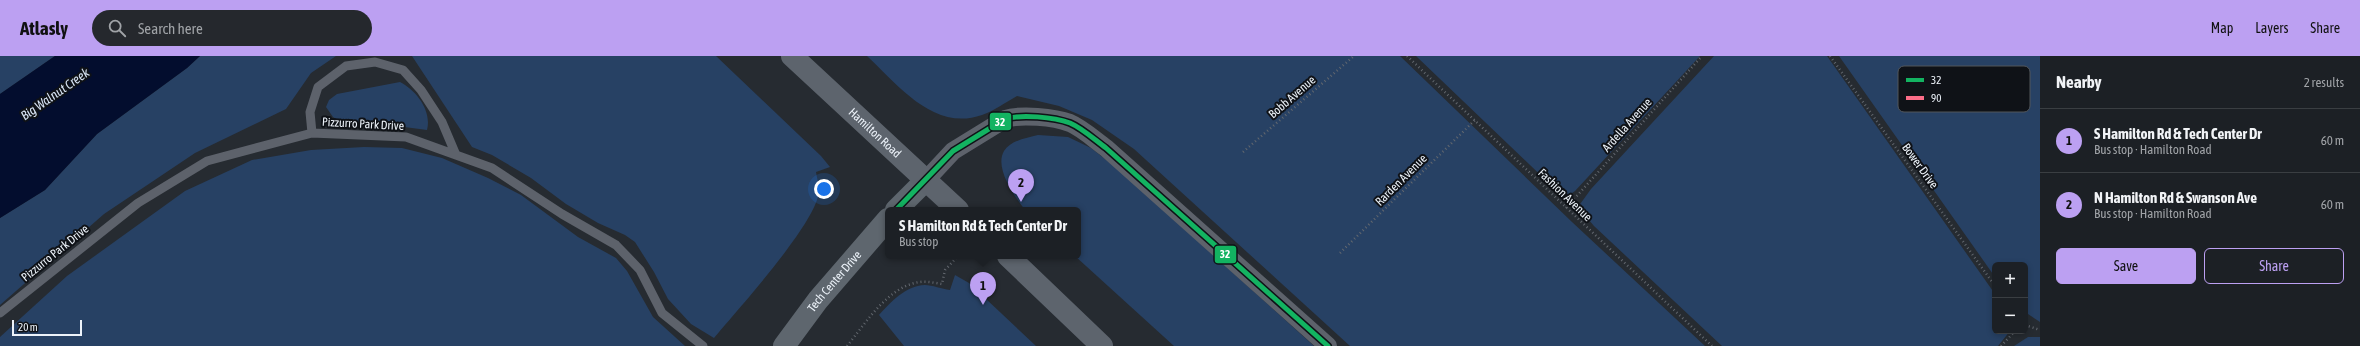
<!DOCTYPE html>
<html lang="en">
<head>
<meta charset="utf-8">
<style>
	:root { --surface:#1c2025; --page:#25282d; --text:#f1f3f6; --muted:#a0a3a7; --line:#3a3e42; --accent:#bca0f2 }
	body { margin:0; font-family:"Asap Condensed",sans-serif; background:var(--page); color:var(--text) }
	.controls { position:absolute; right:12px; bottom:12px; display:grid; overflow:hidden; border-radius:6px; box-shadow:0 2px 6px #0003 }
	.controls button { width:36px; height:36px; display:grid; place-items:center; padding:0; border:0; border-bottom:1px solid var(--line); background:var(--surface); color:var(--text); font:20px sans-serif }
	.scale { position:absolute; left:12px; bottom:10px; width:70px; box-sizing:border-box; padding-left:4px; border:2px solid #edf3fa; border-top:0; font-size:11px; line-height:14px; white-space:nowrap; color:#edf3fa; -webkit-text-stroke:3px #0f1217; paint-order:stroke }
	.you { position:absolute; left:824px; top:133px; width:14px; height:14px; margin:-10px; border:3px solid #fff; border-radius:50%; background:#1a73e8; box-shadow:0 0 0 6px #1a73e833 }
	.badge { display:grid; place-items:center; width:26px; height:26px; border-radius:50%; background:var(--accent); color:#111; font-size:13px; font-weight:700 }
	.pin { position:absolute; translate:-50% -33px; filter:drop-shadow(0 1px 2px #0008) }
	.pin::after { content:''; position:absolute; top:21px; width:14px; height:12px; background:inherit; clip-path:polygon(0 0,100% 0,50% 100%) }
	.popup { position:absolute; left:885px; top:151px; width:196px; height:52px; box-sizing:border-box; display:grid; place-content:center; border-radius:6px; background:var(--surface); filter:drop-shadow(0 1px 3px #0005); font-size:13px; white-space:nowrap; color:var(--muted) }
	.popup b { font-size:15px; color:var(--text) }
	.popup::after { content:''; position:absolute; left:50%; top:100%; margin-left:-8px; border:8px solid transparent; border-top-color:var(--surface) }
	.list { margin:0; padding:0; list-style:none }
	h2 { display:flex; justify-content:space-between; align-items:center; height:52px; margin:0; padding:0 16px; font-size:17px }
	h2 small { font-size:13px; font-weight:400; color:var(--muted) }
	.list li { display:grid; grid-template-columns:26px 1fr auto; gap:12px; align-items:center; box-sizing:border-box; height:64px; padding:0 16px; border-top:1px solid var(--line) }
	.list b { display:block; font-size:15px; white-space:nowrap }
	.list p { margin:0; font-size:13px; white-space:nowrap; color:var(--muted) }
	.list em { font-size:13px; font-style:normal; color:var(--muted) }
	.actions { display:flex; gap:8px; padding:12px 16px }
	.actions a { flex:1; padding:9px 0; border:1px solid var(--accent); border-radius:6px; text-align:center; font-size:14px; color:var(--accent) }
	.actions .main { background:var(--accent); color:#111 }
	.icon { flex:none; width:22px; height:22px; fill:none; stroke:currentColor; stroke-width:2; stroke-linecap:round; stroke-linejoin:round }
	.map { position:relative; flex:none; width:2040px; height:290px; overflow:hidden }
	header { display:flex; align-items:center; gap:24px; box-sizing:border-box; height:56px; padding:0 20px; background:var(--accent); color:#111 }
	header strong { font-size:19px }
	nav { display:flex; gap:22px; margin-inline-start:auto; font-size:14px }
	.search { width:280px; height:36px; background:var(--page); display:flex; align-items:center; gap:10px; box-sizing:border-box; padding:0 14px; border-radius:22px; color:var(--muted); font-size:15px }
	main { display:flex }
	aside { flex:1; background:var(--surface) }
	.map>svg:first-child { display:block }
	.green { fill:#274164 }
	.water { fill:#030d2e }
	.lines { fill:none; stroke-linecap:round; stroke-linejoin:round }
	.path { stroke:#63686f; stroke-width:2.5; stroke-dasharray:1 3; stroke-linecap:butt }
	.service { stroke:#5d626b; stroke-width:9 }
	.minor { stroke:#5d626b; stroke-width:18 }
	.secondary { stroke:#5e666e; stroke-width:22 }
	.primary { stroke:#5d646d; stroke-width:22 }
	.bus-1-casing { stroke:#0f1217; stroke-width:8 }
	.bus-1 { stroke:#13b361; stroke-width:5 }
	.labels { text-anchor:middle; dominant-baseline:central; stroke-width:4; stroke-linejoin:round; paint-order:stroke }
	.street-label { font-size:12px; fill:#edf3fa; stroke:#0f1217 }
	.water-label { font-size:13px; font-style:italic; fill:#d9e5f6; stroke:#0f1217 }
	.key { fill:#0f1217; stroke:#52565b; stroke-width:1 }
	.key-label { font-size:11px; fill:#edf3fa }
	.line-badge { stroke:#0f1217; stroke-width:1.5 }
	.badge-label { font-size:11px; text-anchor:middle; font-weight:bold; fill:#fff }
</style>
</head>
<body>
<header>
<strong>Atlasly</strong>
<div class="search"><svg class="icon" aria-label="search" viewBox="0 0 24 24"><circle cx="10" cy="10" r="6"/><path d="M15 15l6 6"/></svg>Search here</div>
<nav><a>Map</a><a>Layers</a><a>Share</a></nav>
</header>
<main>
<div class="map">
<svg width="2040" height="290" viewBox="0 0 2040 290">
	<rect width="100%" height="100%" fill="#262b31"/>
	<path class="green" d="M0,0H55L0,38Z
		M200,0H336L311,17L286,53L195,97L104,158L0,249V162L45,134L97,78L187,12Z
		M412,0H716L821,100L830,111L816,116C817,122 819,129 819,135C817,167 737,254 714,282L691,268L668,243L654,216L635,186L625,179L598,167L566,148L531,122L492,99L472,91Z
		M867,0H1400L1572,166L1705,290H1350L1134,93L1092,64L1059,50L1017,40C1006,46 994,55 982,59C934,76 898,29 867,0Z
		M1416,0H1700L1575,135L1569,139L1554,132Z
		M1714,0H1827L1995,238V275H2010L1998,290H1722L1594,170L1578,151L1591,133Z
		M1839,0H2040V266L2025,256V209H1995V221Z
		M400,26C417,35 432,55 427,74L382,68L342,67L333,61L326,51L329,44L337,38Z
		M1038,79L1068,81L1091,92L1119,114L1314,290H1174L1075,200H1078V154H1025C1015,141 994,112 1004,95C1011,84 1027,82 1038,79Z
		M364,91L402,92L442,102L488,122L521,139L578,181L616,202L627,215L653,261L685,290H0V281L67,220L185,135L252,104L311,94Z
		M955,219L969,227L1036,290H904L879,259C891,246 905,230 925,229C932,229 942,233 950,234Z
		M2028,281H2040V290H2014Z"/>
	<path class="water" d="M55,0H200L187,12L97,78L45,134L0,162V38Z"/>
	<g class="lines">
		<path class="path" d="M1407,0L1712,290
			M1830,0L1995,230
			M1243,96L1354,0
			M1566,152L1702,0
			M1340,197L1475,64
			M2025,269L2040,274
			M847,290C866,267 888,230 920,226C927,225 935,227 942,228L945,214L958,200
			M2001,290L2015,275"/>
		<path class="service" d="M312,77L310,56L318,31L346,10L375,6L403,14L421,34L442,66L456,99
			M0,257L138,147L207,105L312,77L406,81L492,112L562,158L616,189L640,214L662,257L703,290"/>
		<path class="minor" d="M926,124L953,95L1005,63C1021,58 1054,61 1070,67C1082,72 1095,84 1106,92L1328,290"/>
		<g class="secondary">
			<path d="M896,154L926,124"/>
			<path id="s1" d="M784,290L818,244L888,163"/>
		</g>
		<g class="primary">
			<path id="s2" d="M792,0L958,154"/>
			<path d="M1008,200L1102,290"/>
		</g>
		<defs>
			<path id="bus-1" d="M896,154L953,95L1005,63C1021,58 1054,61 1070,67C1082,72 1095,84 1106,92L1328,290"/>
		</defs>
		<use href="#bus-1" class="bus-1-casing"/>
		<use href="#bus-1" class="bus-1"/>
	</g>
	<g class="labels">
		<g class="street-label">
			<text transform="translate(1292 41) rotate(-41)">Bobb Avenue</text>
			<text transform="translate(363 68) rotate(3)">Pizzurro Park Drive</text>
			<text transform="translate(1627 69) rotate(-48)">Ardella Avenue</text>
			<text stroke="none"><textPath href="#s2" startOffset="113">Hamilton Road</textPath></text>
			<text transform="translate(1920 110) rotate(54)">Bower Drive</text>
			<text transform="translate(1401 124) rotate(-45)">Rarden Avenue</text>
			<text transform="translate(1565 139) rotate(44)">Fashion Avenue</text>
			<text transform="translate(55 197) rotate(-39)">Pizzurro Park Drive</text>
			<text stroke="none"><textPath href="#s1" startOffset="82">Tech Center Drive</textPath></text>
		</g>
		<g class="water-label">
			<text transform="translate(55 38) rotate(-35)">Big Walnut Creek</text>
		</g>
	</g>
	<rect x="1898" y="10" width="132" height="46" rx="6" class="key"/>
	<rect x="1906" y="22" width="18" height="4" fill="#13b361"/>
	<rect x="1906" y="40" width="18" height="4" fill="#fb6d88"/>
	<g class="key-label">
		<text x="1931" y="28">32</text>
		<text x="1931" y="46">90</text>
	</g>
	<g class="line-badge">
		<rect x="989" y="56" width="23" height="19" rx="4" fill="#13b361"/>
		<rect x="1214" y="189" width="23" height="19" rx="4" fill="#13b361"/>
	</g>
	<g class="badge-label">
		<text x="1000" y="70">32</text>
		<text x="1225" y="202">32</text>
	</g>
</svg>
<div class="controls">
<button>+</button>
<button>−</button>
</div>
<div class="scale">20 m</div>
<div class="you"></div>
<div class="pin badge" style="left:983px;top:249px">1</div>
<div class="popup"><b>S Hamilton Rd &amp; Tech Center Dr</b>Bus stop</div>
<div class="pin badge" style="left:1021px;top:146px">2</div>
</div>
<aside>
<h2>Nearby<small>2 results</small></h2>
<ul class="list">
<li><span class="badge">1</span><div><b>S Hamilton Rd &amp; Tech Center Dr</b><p>Bus stop · Hamilton Road</p></div><em>60 m</em></li>
<li><span class="badge">2</span><div><b>N Hamilton Rd &amp; Swanson Ave</b><p>Bus stop · Hamilton Road</p></div><em>60 m</em></li>
</ul>
<div class="actions"><a class="main">Save</a><a>Share</a></div>
</aside>
</main>
</body>
</html>
